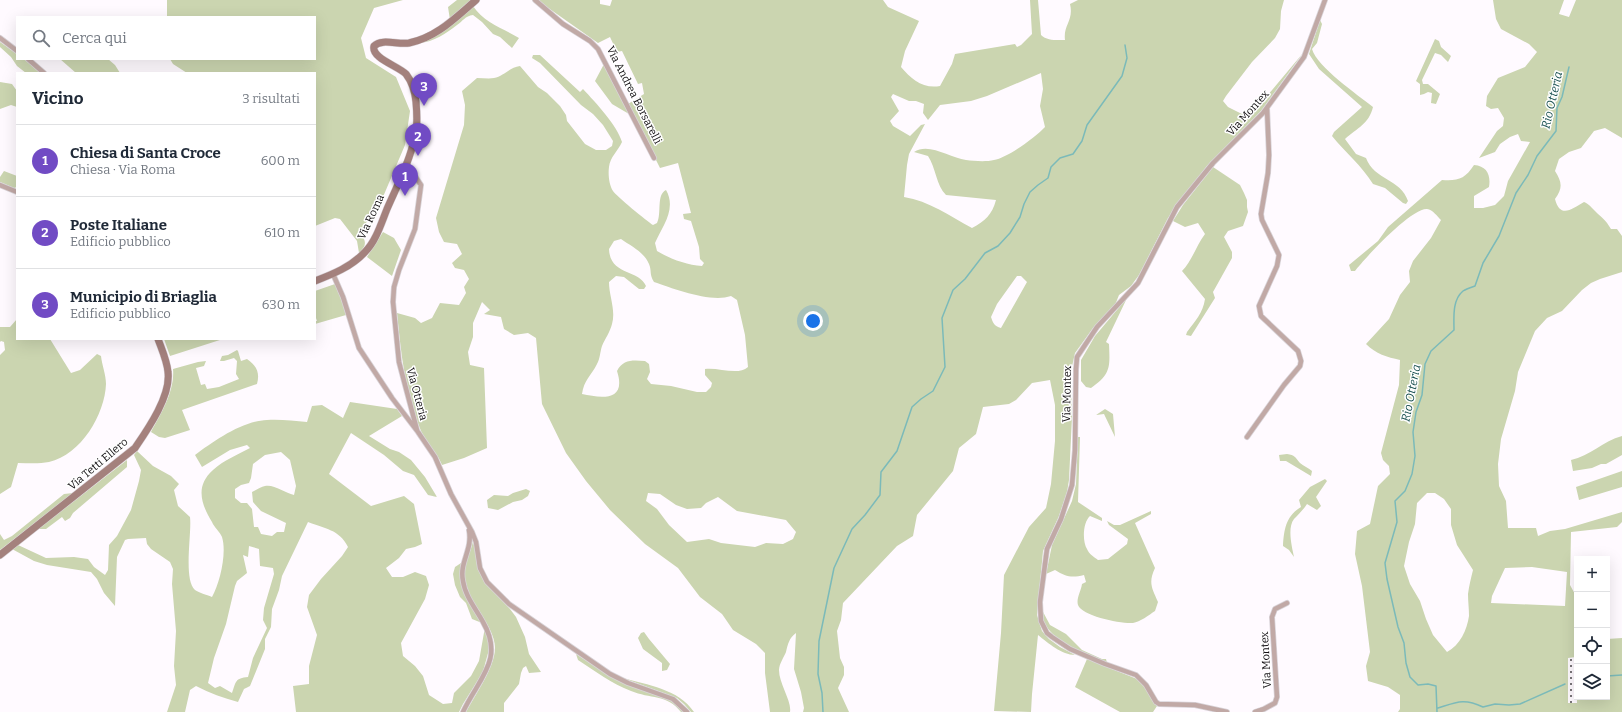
<!DOCTYPE html>
<html lang="it">
<head>
<meta charset="utf-8">
<style>
	:root { --surface:#fff; --page:#f6f6f7; --text:#1f2937; --muted:#747a83; --line:#e0e1e3; --accent:#714bc4 }
	body { margin:0; font-family:Bitter,serif; background:var(--page); color:var(--text) }
	.controls { position:absolute; right:12px; bottom:12px; display:grid; overflow:hidden; border-radius:0px; box-shadow:0 4px 16px #0002 }
	.controls button { width:36px; height:36px; display:grid; place-items:center; padding:0; border:0; border-bottom:1px solid var(--line); background:var(--surface); color:var(--text); font:20px sans-serif }
	.you { position:absolute; left:813px; top:321px; width:14px; height:14px; margin:-10px; border:3px solid #fff; border-radius:50%; background:#1a73e8; box-shadow:0 0 0 6px #1a73e833 }
	.badge { display:grid; place-items:center; width:26px; height:26px; border-radius:50%; background:var(--accent); color:#fff; font-size:13px; font-weight:700 }
	.pin { position:absolute; translate:-50% -33px; filter:drop-shadow(0 1px 2px #0008) }
	.pin::after { content:''; position:absolute; top:21px; width:14px; height:12px; background:inherit; clip-path:polygon(0 0,100% 0,50% 100%) }
	.list { margin:0; padding:0; list-style:none }
	h2 { display:flex; justify-content:space-between; align-items:center; height:52px; margin:0; padding:0 16px; font-size:17px }
	h2 small { font-size:13px; font-weight:400; color:var(--muted) }
	.list li { display:grid; grid-template-columns:26px 1fr auto; gap:12px; align-items:center; box-sizing:border-box; height:72px; padding:0 16px; border-top:1px solid var(--line) }
	.list b { display:block; font-size:15px; white-space:nowrap }
	.list p { margin:0; font-size:13px; white-space:nowrap; color:var(--muted) }
	.list em { font-size:13px; font-style:normal; color:var(--muted) }
	.icon { flex:none; width:22px; height:22px; fill:none; stroke:currentColor; stroke-width:2; stroke-linecap:round; stroke-linejoin:round }
	.map { position:relative; flex:none; width:1622px; height:712px; overflow:hidden }
	.search { position:absolute; background:var(--surface); box-shadow:0 4px 16px #0002; left:16px; top:16px; width:300px; height:44px; display:flex; align-items:center; gap:10px; box-sizing:border-box; padding:0 14px; border-radius:0px; color:var(--muted); font-size:15px }
	.panel { position:absolute; background:var(--surface); box-shadow:0 4px 16px #0002; left:16px; top:72px; width:300px; height:268px; border-radius:0px }
	.map>svg:first-child { display:block }
	.green { fill:#cbd5b0; fill-rule:evenodd }
	.lines { fill:none; stroke-linecap:round; stroke-linejoin:round }
	.stream { stroke:#7bbab9; stroke-width:1.5 }
	.minor-casing { stroke:#d9d4d9; stroke-width:6 }
	.secondary-casing { stroke:#d9d4d9; stroke-width:8 }
	.minor { stroke:#c1a9a6; stroke-width:4.5 }
	.secondary { stroke:#a4817d; stroke-width:7 }
	.rail { stroke:#4f4b4f; stroke-width:1.5; stroke-dasharray:2 4; stroke-linecap:butt }
	.labels { text-anchor:middle; dominant-baseline:central; stroke-width:3; stroke-linejoin:round; paint-order:stroke }
	.street-label { font-size:11px; fill:#120f12; stroke:#fff }
	.water-label { font-size:12px; font-style:italic; fill:#1a5151; stroke:#fff }
</style>
</head>
<body>
<div class="map">
<svg width="1622" height="712" viewBox="0 0 1622 712">
	<rect width="100%" height="100%" fill="#fffaff"/>
	<path class="green" d="M167,0H403L374,8L361,38L366,58L396,77L410,111L405,145L380,204L372,210L361,234C367,242 366,246 359,253L357,241L340,219L335,218L315,226V73H187L173,64L170,59H315V17H167Z
		M457,0H471L450,20L448,7Z
		M537,0H600V4L610,6L612,0H883L888,7L919,21L905,51L901,67C911,79 923,89 940,86L952,64L955,54L1015,44L1017,47L1021,45L1032,34L1030,0H1038L1041,35C1047,41 1057,40 1065,40C1063,25 1074,21 1070,4L1078,0H1284L1281,11L1280,29L1275,38L1252,62L1226,96L1223,101L1228,107L1242,114L1248,112L1255,102L1267,96L1303,53L1261,111L1207,166L1189,189L1168,218L1139,275L1131,286L1119,295L1115,305L1093,328L1075,353L1071,371L1072,417L1069,480L1067,492L1059,516L1043,551L1037,615L1042,631L1049,639L1060,647L1075,655C1062,655 1048,643 1038,635L1032,694L1031,712L994,711L1001,633L1004,575L1029,527L1046,508L1051,484L1055,441V405L1050,380L1032,383L1016,400L1009,404L983,407L976,434L959,448L953,471L917,515L913,536L897,546L843,603L841,620L837,631L840,658L844,667V675L838,688L849,712H803L804,708L801,692L794,669L796,633C789,638 788,644 786,652C784,657 779,664 779,670C779,684 792,701 790,712H770L765,673V653L756,644L733,630L722,614L700,597L678,568L645,544L610,510L586,481L566,453L542,404L536,338L528,333L514,335L504,329L501,317L484,314L490,310L482,302L473,323V337L468,352L470,365L484,368L487,448L464,458L442,465C437,452 426,443 421,431C405,393 401,353 397,313L415,318L421,323L432,318L440,303L459,305L466,293L464,287L469,279L464,270L455,268L452,263L462,254L457,244L444,242L439,232L436,218L464,125L465,105L462,91L477,78C483,78 489,79 494,78C504,76 510,67 520,66L538,87L547,93L560,106L566,115L567,121L585,144L596,150H606L612,146L613,141L603,125L593,114L581,105L540,63L532,58L533,55H540L580,92L583,89C596,103 617,125 622,142C618,151 610,157 609,167C608,174 609,185 613,191C615,195 648,222 653,225L657,223C662,213 656,195 666,190C677,209 662,227 655,243L657,251C670,259 687,265 702,266L704,263L700,259L699,247L691,221L684,219L683,214L691,213L678,163L660,168L628,104L644,94L642,83L638,84L622,51L617,52L610,37L598,43ZM1041,73L1043,89L1040,106L1045,127C1036,137 1007,158 994,160C986,162 974,161 966,160C950,158 929,142 914,152L928,156C936,168 936,185 946,195L996,200C992,215 985,221 972,228C950,216 929,201 904,197L907,165L909,154L925,124L921,125L910,136L893,126L890,121L899,111L891,97L893,94L909,101H916L924,104L923,113L928,120L940,105L971,101L987,96ZM621,239C631,246 644,252 649,264C652,271 649,274 654,282C674,289 711,303 731,296L737,300L745,335L748,367C738,376 718,367 705,369V375L712,383L711,387L706,392H697L671,386L651,384L647,379L650,372L649,364L645,361C633,360 623,359 617,371C627,402 601,398 582,394C584,380 591,376 597,364C600,359 600,352 602,346C605,339 610,332 612,324C616,310 609,296 609,282L616,276L624,277L639,289H644L646,286C639,269 610,276 609,249L614,241ZM1017,276H1021L1027,282L1001,328C994,326 993,323 991,317L997,304ZM648,493L660,494L676,505L687,509L701,508L706,503L718,497L737,511L786,520L796,532L793,539L783,544L766,543L755,547L721,543L709,539L687,542L669,525L657,509L646,501Z
		M1493,0H1564L1559,14L1569,17L1576,0H1622V138L1605,128L1594,131L1581,148L1569,152L1559,159L1555,171C1562,182 1563,188 1555,199C1560,219 1572,209 1584,202C1589,204 1591,207 1595,211C1603,219 1605,219 1611,229H1617L1622,236V272L1600,279L1591,283L1582,290L1562,311L1547,318L1535,331L1518,372L1515,391L1501,439L1498,464L1499,486L1506,501L1508,528H1536L1538,536L1550,531L1565,529L1622,512V522L1617,527L1571,532L1570,585L1576,596L1577,603V697H1607V639L1622,638V712H1398L1400,709V695L1388,687L1368,681L1366,666L1370,652L1362,586L1355,554L1357,531L1370,524L1378,486L1390,474L1389,466L1383,460L1381,453L1399,385L1400,360C1387,357 1376,354 1366,344L1389,319L1400,295L1410,282L1409,271L1413,261L1431,238L1441,220C1437,216 1433,210 1427,209C1411,208 1365,258 1355,271H1351L1349,265L1378,241L1388,227L1442,180C1458,181 1465,179 1474,165C1487,166 1491,175 1489,187L1474,196V208H1483L1495,205L1504,196L1508,181L1530,142L1521,141L1518,134L1510,137L1500,144L1495,152L1479,158L1497,131L1503,126L1504,118L1498,108L1491,109L1486,106L1487,96L1498,78L1525,67L1537,52L1529,44L1501,29L1496,19ZM1427,493H1435L1444,499L1451,509V525L1457,545L1473,570C1471,578 1469,586 1468,594C1468,601 1469,609 1469,616C1467,630 1460,645 1447,652L1433,635L1426,619L1420,601L1410,584L1404,566L1409,542L1415,524L1417,503ZM1532,567L1567,572L1565,606L1491,603L1492,596L1505,568ZM1576,657L1577,703H1568V658Z
		M473,6C484,23 503,28 519,38L512,48L500,37L493,34L482,22L473,15C465,16 463,21 457,25C447,33 433,42 420,43Z
		M1320,20L1322,24L1317,43L1312,49C1317,67 1358,95 1373,107C1369,124 1357,128 1345,139L1356,154L1366,158C1374,180 1401,179 1408,201L1406,204L1403,203L1385,188L1373,184C1362,166 1345,152 1332,136L1334,132L1362,107L1319,69L1309,54Z
		M1435,39L1439,41L1441,47L1451,56L1448,62L1441,55L1435,53L1422,80L1423,84H1428L1440,94L1436,104L1431,103L1432,93L1428,92L1424,94L1420,95V84L1416,81Z
		M0,42L17,54V59H24L40,73H26L17,66L11,57L0,47Z
		M60,59H108L115,65L120,73H76Z
		M604,64L629,114L612,104L595,81Z
		M0,82L12,84L17,91V107L11,105L0,109Z
		M1213,167L1240,185L1244,193L1247,200V207L1248,212L1243,226L1228,231L1224,237L1232,252V258L1213,292L1215,298L1191,336L1186,335L1187,332C1195,321 1203,313 1205,299L1182,271C1192,261 1196,246 1205,234L1198,223L1185,227L1173,221L1183,205Z
		M4,171L17,176V187L14,188L0,182V177Z
		M383,232L394,238L401,250L392,276L367,257Z
		M335,284L341,297L346,315L315,324V321H317L315,315V291Z
		M1127,298L1106,342L1109,344C1110,367 1111,374 1091,388L1086,387L1081,381V360L1095,336Z
		M17,319V339H50L71,373L80,370L97,354L101,356C102,365 106,375 106,384C105,414 81,455 49,462C39,464 28,463 18,463L11,487L0,494V355L5,350L4,342L1,341L0,342V327H10Z
		M164,339H223L170,356Z
		M237,350L238,351L241,361L247,359C257,366 260,373 257,384L182,410L190,430L165,438L159,437L151,432C161,413 175,391 173,369L198,362L206,361L204,366L196,368L201,385L205,384L207,389L219,387L239,379L236,374L237,361L234,358L224,361H220L222,356L228,355Z
		M350,402L397,409L402,416L369,436L390,449L399,452L411,460L425,477L437,497L428,495L414,475L403,471L384,455L351,433L329,474L371,506L404,496L414,504L422,544L415,547L406,549L399,558L386,568L392,577H403L415,572L426,576L429,585L425,599L401,643L403,656L415,666L423,676L429,695L443,704L452,703L454,693L471,676L479,661L485,627L490,646L485,664L483,672L463,704L459,712H296L293,686L309,684V666L317,635L307,607L309,595L321,579L342,556L348,547C339,529 325,529 308,522L282,576L279,590L272,609L271,627L265,639V649L250,686L244,689L238,702C223,698 210,693 196,686L190,690L185,712H167L176,685L174,666L176,631L172,584L173,569L170,562L151,549L147,544L146,538L128,539L125,540L117,557L115,606L104,593L97,579L91,572L47,565L34,561L12,549L18,545L46,558L74,557L88,559L94,567L105,575L108,570L109,545L117,536L131,510L139,481L141,470L134,455L137,451L153,466L171,476L179,484L174,490L178,506L190,517C192,533 183,579 195,590C199,593 208,595 212,597C220,583 227,553 222,537C220,532 214,527 212,522C201,504 195,486 213,470C224,460 237,455 250,448L247,445L230,450L202,467L195,455C214,441 242,421 267,420C280,419 294,421 307,422L312,406L322,405L343,418ZM281,452L290,460L296,486L294,495C285,493 274,484 265,486C261,487 256,490 252,492L253,502L261,511L286,523L284,532H277L272,536L261,534L258,527H254L252,509L247,503H241L235,498V489L241,485L249,483L251,478L253,464L265,455ZM249,546L259,549L260,566L273,568L274,574L264,608L263,620L267,628L253,658L248,677C235,678 236,682 232,693L220,686L215,688L208,683L214,658L226,624L235,586L237,581L247,573L243,555L248,557Z
		M1105,409L1113,414L1115,437L1104,414L1096,415Z
		M1622,436V455L1606,464H1601L1592,468L1573,471L1571,460C1590,456 1603,441 1622,436Z
		M1078,437H1080L1078,502L1102,518V521L1090,516C1083,522 1082,541 1087,549C1089,554 1094,557 1098,560L1108,559L1127,544L1128,539L1109,525L1107,521L1114,525H1120L1151,511V514L1135,523L1155,568C1148,583 1152,588 1158,602L1155,611C1149,615 1140,622 1133,623C1121,624 1082,616 1078,605C1076,599 1081,591 1082,584L1086,582L1084,575C1072,578 1066,577 1055,570L1046,574L1052,545L1072,501L1076,484Z
		M1287,454C1295,455 1295,457 1300,463C1303,466 1309,468 1312,471L1311,476L1286,461H1280L1279,455Z
		M127,460V467L73,513L70,518L65,521L62,517L46,529H38Z
		M1622,471V487L1579,500L1576,487Z
		M1325,479L1327,481L1316,497L1321,506L1317,510L1307,504C1303,510 1299,514 1294,519C1287,528 1292,547 1294,557L1289,550L1283,546C1284,529 1286,516 1301,507L1299,500L1310,487Z
		M526,489L530,491L528,496L522,500L513,502L498,510L488,508L487,500L494,495L508,496L513,493Z
		M73,493L0,550V534L4,540L12,536L64,494Z
		M473,541L480,572L486,583L510,609L516,617L525,637L529,654L541,672L529,673L526,666L523,668L521,673L519,684L504,703V712H466C475,695 495,667 495,648C495,635 486,623 480,612C473,602 464,588 464,576C463,565 471,552 473,541Z
		M461,563C457,586 469,604 482,623L472,619L466,603L460,597L455,585L453,574L455,567Z
		M1042,610L1050,625L1066,634L1082,650L1102,659H1106L1107,663C1085,653 1040,639 1042,610Z
		M644,632L649,639L670,664L667,670L662,671V663L643,649L638,638L641,633Z
		M576,654L613,678L674,702L684,712H681C667,694 650,699 631,691C612,684 595,671 578,660Z
		M1087,659L1137,679L1146,688L1157,706L1153,712H1120L1075,687Z
		M623,678C647,685 679,689 694,712H691L684,704L677,698Z"/>
	<g class="lines">
		<path class="stream" d="M1607,676L1622,675
			M1438,708C1457,702 1464,698 1483,707L1495,704L1509,705L1520,704L1565,684
			M823,712L822,693L818,674L819,641L834,568L852,529L865,515L880,495L881,472L897,451L912,407L921,399L933,391L945,367L942,318L953,290L965,279L985,253L998,246L1010,233L1020,217L1024,204L1030,192L1038,185L1048,178L1051,167L1060,158L1073,154L1082,141L1087,125L1122,76L1127,58L1125,45
			M1437,712L1436,686L1428,684L1418,685L1410,677L1406,663L1404,643L1398,627L1387,579L1385,563L1397,522L1395,501L1405,491L1412,474L1415,456L1413,432L1416,412L1422,395L1425,364L1431,351L1454,330C1454,318 1452,300 1463,291C1466,289 1472,287 1475,286L1483,263L1499,236L1516,193L1528,175L1537,156L1556,131L1557,108L1562,97L1569,67"/>
		<defs>
			<path id="minor" d="M535,0L563,24L590,41L598,49L654,158
				M0,38L17,51
				M28,59L44,73
				M406,163L421,185L415,229L399,270L394,287L393,302L399,362L417,430
				M0,185L17,192
				M333,274L343,297L359,348L392,398L418,432L435,457L451,494L472,532L476,542L480,568L487,582L509,604L610,674L628,683L673,699L687,712
				M1247,437L1284,385L1300,366L1301,361L1298,351L1261,316L1259,306L1277,266L1279,255L1262,220L1261,214L1268,173L1269,155L1267,108
				M463,712C478,679 505,660 483,622C476,609 465,596 463,581C459,562 473,550 469,530
				M1227,712L1195,705L1159,704L1156,702L1146,685L1136,675L1105,664L1070,649L1052,637L1047,633L1041,621L1040,602L1047,549L1061,519L1072,485L1075,450L1076,369L1077,357L1097,327L1138,283L1177,207L1213,163L1263,113L1304,57L1325,0
				M1255,712L1264,709L1275,703L1277,697L1272,617L1275,609L1287,603"/>
			<path id="secondary" d="M315,281C333,274 351,267 365,252C376,241 381,224 387,209C397,186 410,161 415,136C418,125 417,113 416,102C415,91 413,83 406,74C398,66 371,58 374,46C382,38 398,45 409,43C437,37 455,18 476,0
				M0,555L135,448C148,429 171,396 168,372C167,361 162,350 158,339"/>
		</defs>
		<use href="#minor" class="minor-casing"/>
		<use href="#secondary" class="secondary-casing"/>
		<use href="#minor" class="minor"/>
		<use href="#secondary" class="secondary"/>
		<path class="rail" d="M1571,703V657"/>
	</g>
	<g class="labels">
		<g class="street-label">
			<text transform="translate(634 95) rotate(63)">Via Andrea Borsarelli</text>
			<text transform="translate(1248 113) rotate(-48)">Via Montex</text>
			<text transform="translate(371 217) rotate(-65)">Via Roma</text>
			<text transform="translate(417 394) rotate(75)">Via Otteria</text>
			<text transform="translate(1067 394) rotate(-89)">Via Montex</text>
			<text transform="translate(98 464) rotate(-40)">Via Tetti Ellero</text>
			<text transform="translate(1266 660) rotate(-93)">Via Montex</text>
		</g>
		<g class="water-label">
			<text transform="translate(1552 100) rotate(-77)">Rio Otteria</text>
			<text transform="translate(1411 393) rotate(-79)">Rio Otteria</text>
		</g>
	</g>
</svg>
<div class="controls">
<button>+</button>
<button>−</button>
<button><svg class="icon" aria-label="locate" viewBox="0 0 24 24"><circle cx="12" cy="12" r="6"/><path d="M12 2v4M12 18v4M2 12h4M18 12h4"/></svg></button>
<button><svg class="icon" aria-label="layers" viewBox="0 0 24 24"><path d="M12 4l9 5-9 5-9-5zM3 14l9 5 9-5"/></svg></button>
</div>
<div class="you"></div>
<div class="pin badge" style="left:405px;top:196px">1</div>
<div class="pin badge" style="left:418px;top:156px">2</div>
<div class="pin badge" style="left:424px;top:106px">3</div>
<div class="search"><svg class="icon" aria-label="search" viewBox="0 0 24 24"><circle cx="10" cy="10" r="6"/><path d="M15 15l6 6"/></svg>Cerca qui</div>
<section class="panel">
<h2>Vicino<small>3 risultati</small></h2>
<ul class="list">
<li><span class="badge">1</span><div><b>Chiesa di Santa Croce</b><p>Chiesa · Via Roma</p></div><em>600 m</em></li>
<li><span class="badge">2</span><div><b>Poste Italiane</b><p>Edificio pubblico</p></div><em>610 m</em></li>
<li><span class="badge">3</span><div><b>Municipio di Briaglia</b><p>Edificio pubblico</p></div><em>630 m</em></li>
</ul>
</section>
</div>
</body>
</html>
